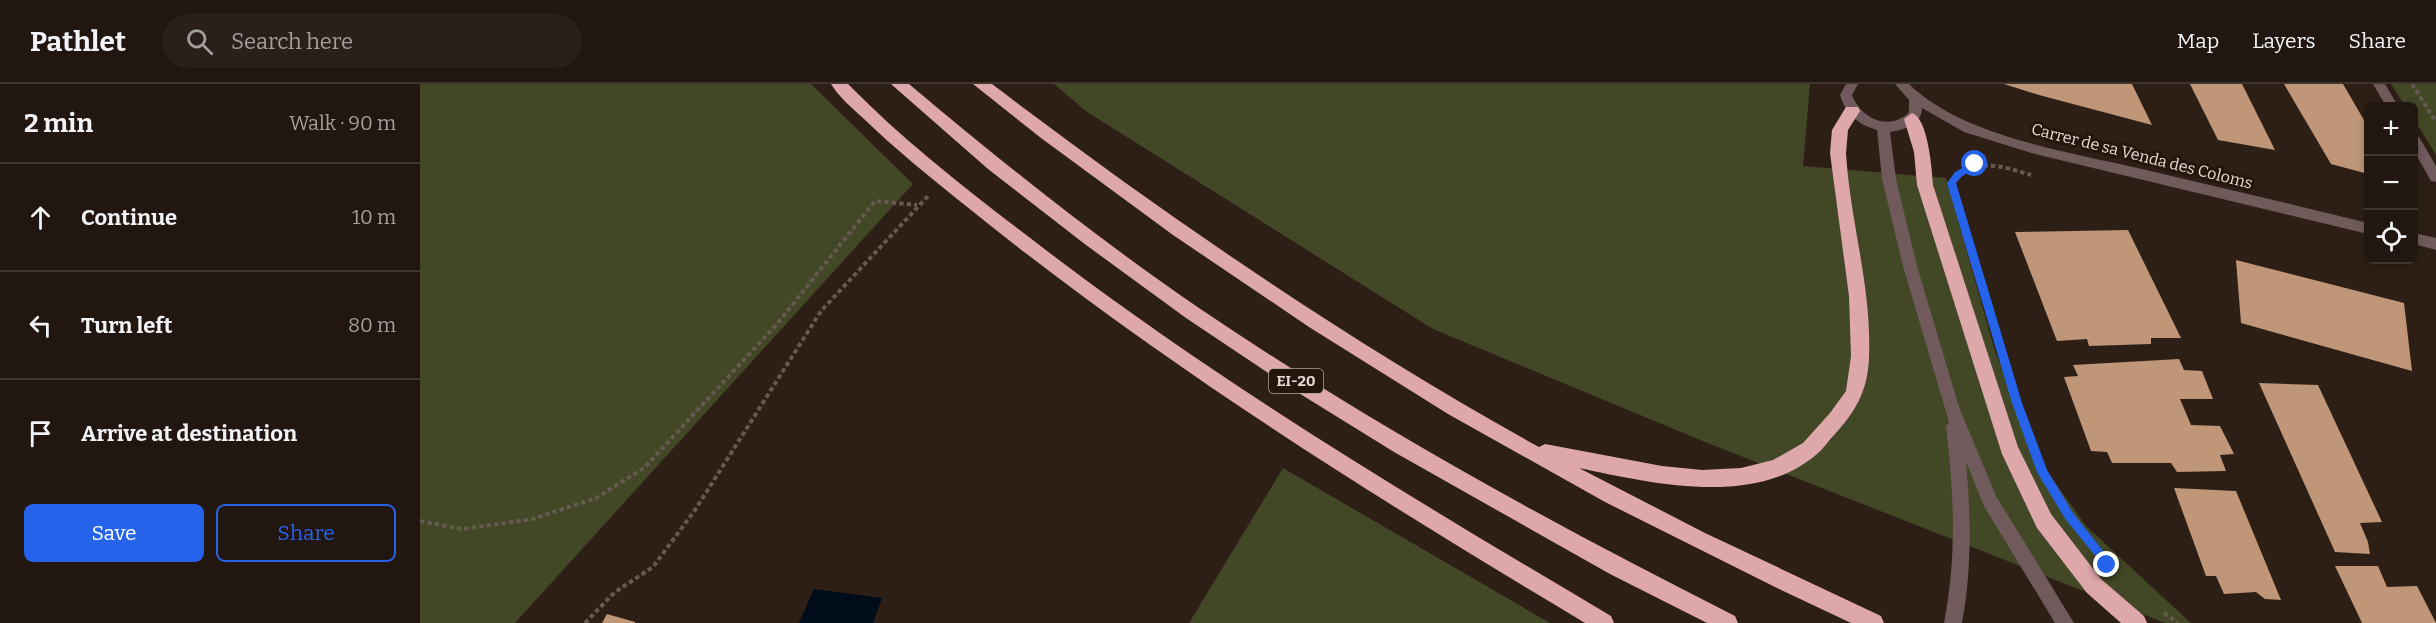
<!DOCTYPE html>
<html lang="en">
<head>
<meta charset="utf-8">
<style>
	:root { --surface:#221710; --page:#2a2019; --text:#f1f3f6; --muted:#a29f9f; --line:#3f3630; --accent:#2563eb }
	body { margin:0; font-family:Bitter,serif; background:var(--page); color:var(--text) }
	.controls { position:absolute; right:18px; top:18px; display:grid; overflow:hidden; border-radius:9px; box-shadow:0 3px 9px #0003 }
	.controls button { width:54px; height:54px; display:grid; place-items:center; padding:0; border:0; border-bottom:2px solid var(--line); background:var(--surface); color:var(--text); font:30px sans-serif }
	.stop { position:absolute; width:18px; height:18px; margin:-14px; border:4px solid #2563eb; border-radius:50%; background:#fff }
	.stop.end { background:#2563eb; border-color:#fff; box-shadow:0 2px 6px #0008 }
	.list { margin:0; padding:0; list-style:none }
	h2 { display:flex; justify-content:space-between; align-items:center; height:78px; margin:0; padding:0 24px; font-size:26px }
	h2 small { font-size:20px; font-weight:400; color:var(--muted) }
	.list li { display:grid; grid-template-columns:39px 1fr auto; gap:18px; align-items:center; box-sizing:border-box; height:108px; padding:0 24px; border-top:2px solid var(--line) }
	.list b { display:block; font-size:22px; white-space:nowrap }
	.list em { font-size:20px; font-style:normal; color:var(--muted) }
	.actions { display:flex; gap:12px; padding:18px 24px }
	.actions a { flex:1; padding:14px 0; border:2px solid var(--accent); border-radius:9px; text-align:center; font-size:21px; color:var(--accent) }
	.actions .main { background:var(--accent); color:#fff }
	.icon { flex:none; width:33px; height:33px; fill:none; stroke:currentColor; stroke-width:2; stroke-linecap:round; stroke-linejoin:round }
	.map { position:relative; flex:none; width:2016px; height:539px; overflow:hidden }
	header { display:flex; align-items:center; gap:36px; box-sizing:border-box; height:84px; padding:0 30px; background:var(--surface); border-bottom:2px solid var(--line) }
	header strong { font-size:28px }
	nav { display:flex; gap:33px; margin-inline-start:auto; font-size:21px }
	.search { width:420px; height:54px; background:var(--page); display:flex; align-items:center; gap:15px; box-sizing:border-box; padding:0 21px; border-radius:33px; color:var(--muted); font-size:22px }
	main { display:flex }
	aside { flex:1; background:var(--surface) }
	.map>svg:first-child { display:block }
	.green { fill:#424725 }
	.water { fill:#000c1a }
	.building { fill:#bf9678 }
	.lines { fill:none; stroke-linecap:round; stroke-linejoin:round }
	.path { stroke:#665950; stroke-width:4; stroke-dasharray:4.5 3; stroke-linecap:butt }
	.minor { fill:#705a5b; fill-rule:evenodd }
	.highway { fill:#dea7aa; fill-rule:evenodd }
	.route { fill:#2563eb }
	.labels { text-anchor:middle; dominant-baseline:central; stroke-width:6; stroke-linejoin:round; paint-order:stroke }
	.shield { fill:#23160c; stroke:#aba098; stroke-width:1.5 }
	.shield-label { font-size:15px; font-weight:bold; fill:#e5dbd4 }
	.street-label { font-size:16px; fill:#e5dbd4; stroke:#23160c }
</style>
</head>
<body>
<header>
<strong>Pathlet</strong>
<div class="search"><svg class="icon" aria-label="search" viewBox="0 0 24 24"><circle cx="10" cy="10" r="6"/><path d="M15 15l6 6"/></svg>Search here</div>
<nav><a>Map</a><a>Layers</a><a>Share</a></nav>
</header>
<main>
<aside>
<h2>2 min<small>Walk · 90 m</small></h2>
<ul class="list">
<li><svg class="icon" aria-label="ahead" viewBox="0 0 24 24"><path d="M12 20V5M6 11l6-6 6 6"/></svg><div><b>Continue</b></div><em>10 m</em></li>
<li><svg class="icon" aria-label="left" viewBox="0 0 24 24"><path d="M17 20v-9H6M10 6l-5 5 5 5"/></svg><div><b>Turn left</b></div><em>80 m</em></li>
<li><svg class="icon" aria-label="arrive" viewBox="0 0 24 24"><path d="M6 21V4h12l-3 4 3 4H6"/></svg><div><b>Arrive at destination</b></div></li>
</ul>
<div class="actions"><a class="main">Save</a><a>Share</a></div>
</aside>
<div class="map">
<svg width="2016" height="539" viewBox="0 0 2016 539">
	<rect width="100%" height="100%" fill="#2d1f15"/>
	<path class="green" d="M0,0H391L493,100L95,539H0Z
		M634,0H1390L1383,82L1526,94L1575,267L1612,366L1666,442L1771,539H1745L1285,358L1013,245L667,28Z
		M1971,0H2016V71L1994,35V22H1985Z
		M863,384L1130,539H769Z"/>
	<path class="water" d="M394,505L462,514L453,539H379Z"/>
	<path class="building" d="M1584,0H1712L1732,41L1619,11Z
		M1770,0H1822L1855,66L1798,56Z
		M1864,0H1923L1948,43V90L1911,80Z
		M1708,146L1761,254H1731V260L1669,262L1667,255L1637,257L1595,148Z
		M1816,176L1984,219L1992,287L1821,239Z
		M1759,275L1764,286L1782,287L1793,315H1760L1771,341L1800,342L1814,370L1800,371L1806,387L1757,388L1751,379H1692L1687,368L1671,367L1644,293L1658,292L1653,281Z
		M1839,299L1898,301L1962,438L1940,439L1948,458L1950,470L1915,468Z
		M1754,404L1816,407L1861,516L1845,515L1836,508L1804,510L1796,492H1786Z
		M1915,482H1958L1967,503L1997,502L2016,539H1942Z
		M187,530L215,538V539H182Z"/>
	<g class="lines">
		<path class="path" d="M1992,0L2016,38
			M1532,100C1552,72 1582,82 1611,91
			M0,437L42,445L113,435L176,414L224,384L357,240L455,117L497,121
			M1744,529L1758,539
			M165,539L195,508L233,483L275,426L401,227L508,112"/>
		<path class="minor" d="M1426,0H1438L1432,11C1441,35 1470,48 1489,28V16L1475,0H1489C1543,53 1650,68 1722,85C1797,103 1873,120 1948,139V150L1615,70L1544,48L1502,24C1502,40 1484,46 1470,48L1476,95L1497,182L1539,323L1576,412L1654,539H1635L1564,422L1546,378C1551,432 1552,485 1542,539H1524C1537,473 1534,409 1526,343L1529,338L1483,182L1462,95L1457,46C1437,40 1426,30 1420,11Z
			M1953,0H1965L1978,22H1966Z
			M1994,52L1999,53L2016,82V98L2011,97L1994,67Z
			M1994,149L2016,154V166L1994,160Z"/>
		<path class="highway" d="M411,0H428C486,59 552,110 618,160C799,299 995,416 1191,532L1194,539H1165C951,411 740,279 546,122C511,94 475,65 443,34C432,24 419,13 411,0Z
			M471,0H489C583,79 678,155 779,224C950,340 1131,439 1315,532L1318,539H1287L1190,490L974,368L869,303L766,234L666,161L568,85Z
			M553,0H572C746,132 927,257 1119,363L1125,360L1242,382L1282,386L1321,384L1353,376L1383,359L1410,329L1426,307L1431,272L1429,212L1410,69L1412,46L1426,23H1438L1440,27L1428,46L1426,69C1430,137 1452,204 1449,273C1448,305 1437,326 1415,350C1409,356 1404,364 1397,370C1335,424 1231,399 1159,384L1285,449L1461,532L1464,539H1431L1359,505L1185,418L1028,330L889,243L753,151L621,54Z
			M1492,29C1508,34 1512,85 1513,101L1598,363L1631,430L1681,495L1724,532L1727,539H1701L1667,509L1617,444L1582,370L1497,101L1494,68L1484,35Z"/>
	</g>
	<path class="route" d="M1555,77L1560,80L1558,82L1541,93L1536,99L1602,319L1627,386L1653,429L1691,477V485L1687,486L1646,436L1617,388L1592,319L1527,99L1535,88Z"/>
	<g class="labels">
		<rect class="shield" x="849" y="285" width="54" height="24" rx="4.5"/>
		<g class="shield-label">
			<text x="876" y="297">EI-20</text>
		</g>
		<g class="street-label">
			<text transform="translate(1722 72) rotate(14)">Carrer de sa Venda des Coloms</text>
		</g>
	</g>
</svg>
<div class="controls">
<button>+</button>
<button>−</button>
<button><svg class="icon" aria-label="locate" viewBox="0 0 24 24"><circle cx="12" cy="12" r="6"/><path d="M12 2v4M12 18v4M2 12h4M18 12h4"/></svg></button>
</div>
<div class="stop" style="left:1555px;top:80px"></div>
<div class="stop end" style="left:1687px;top:481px"></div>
</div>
</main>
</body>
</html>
